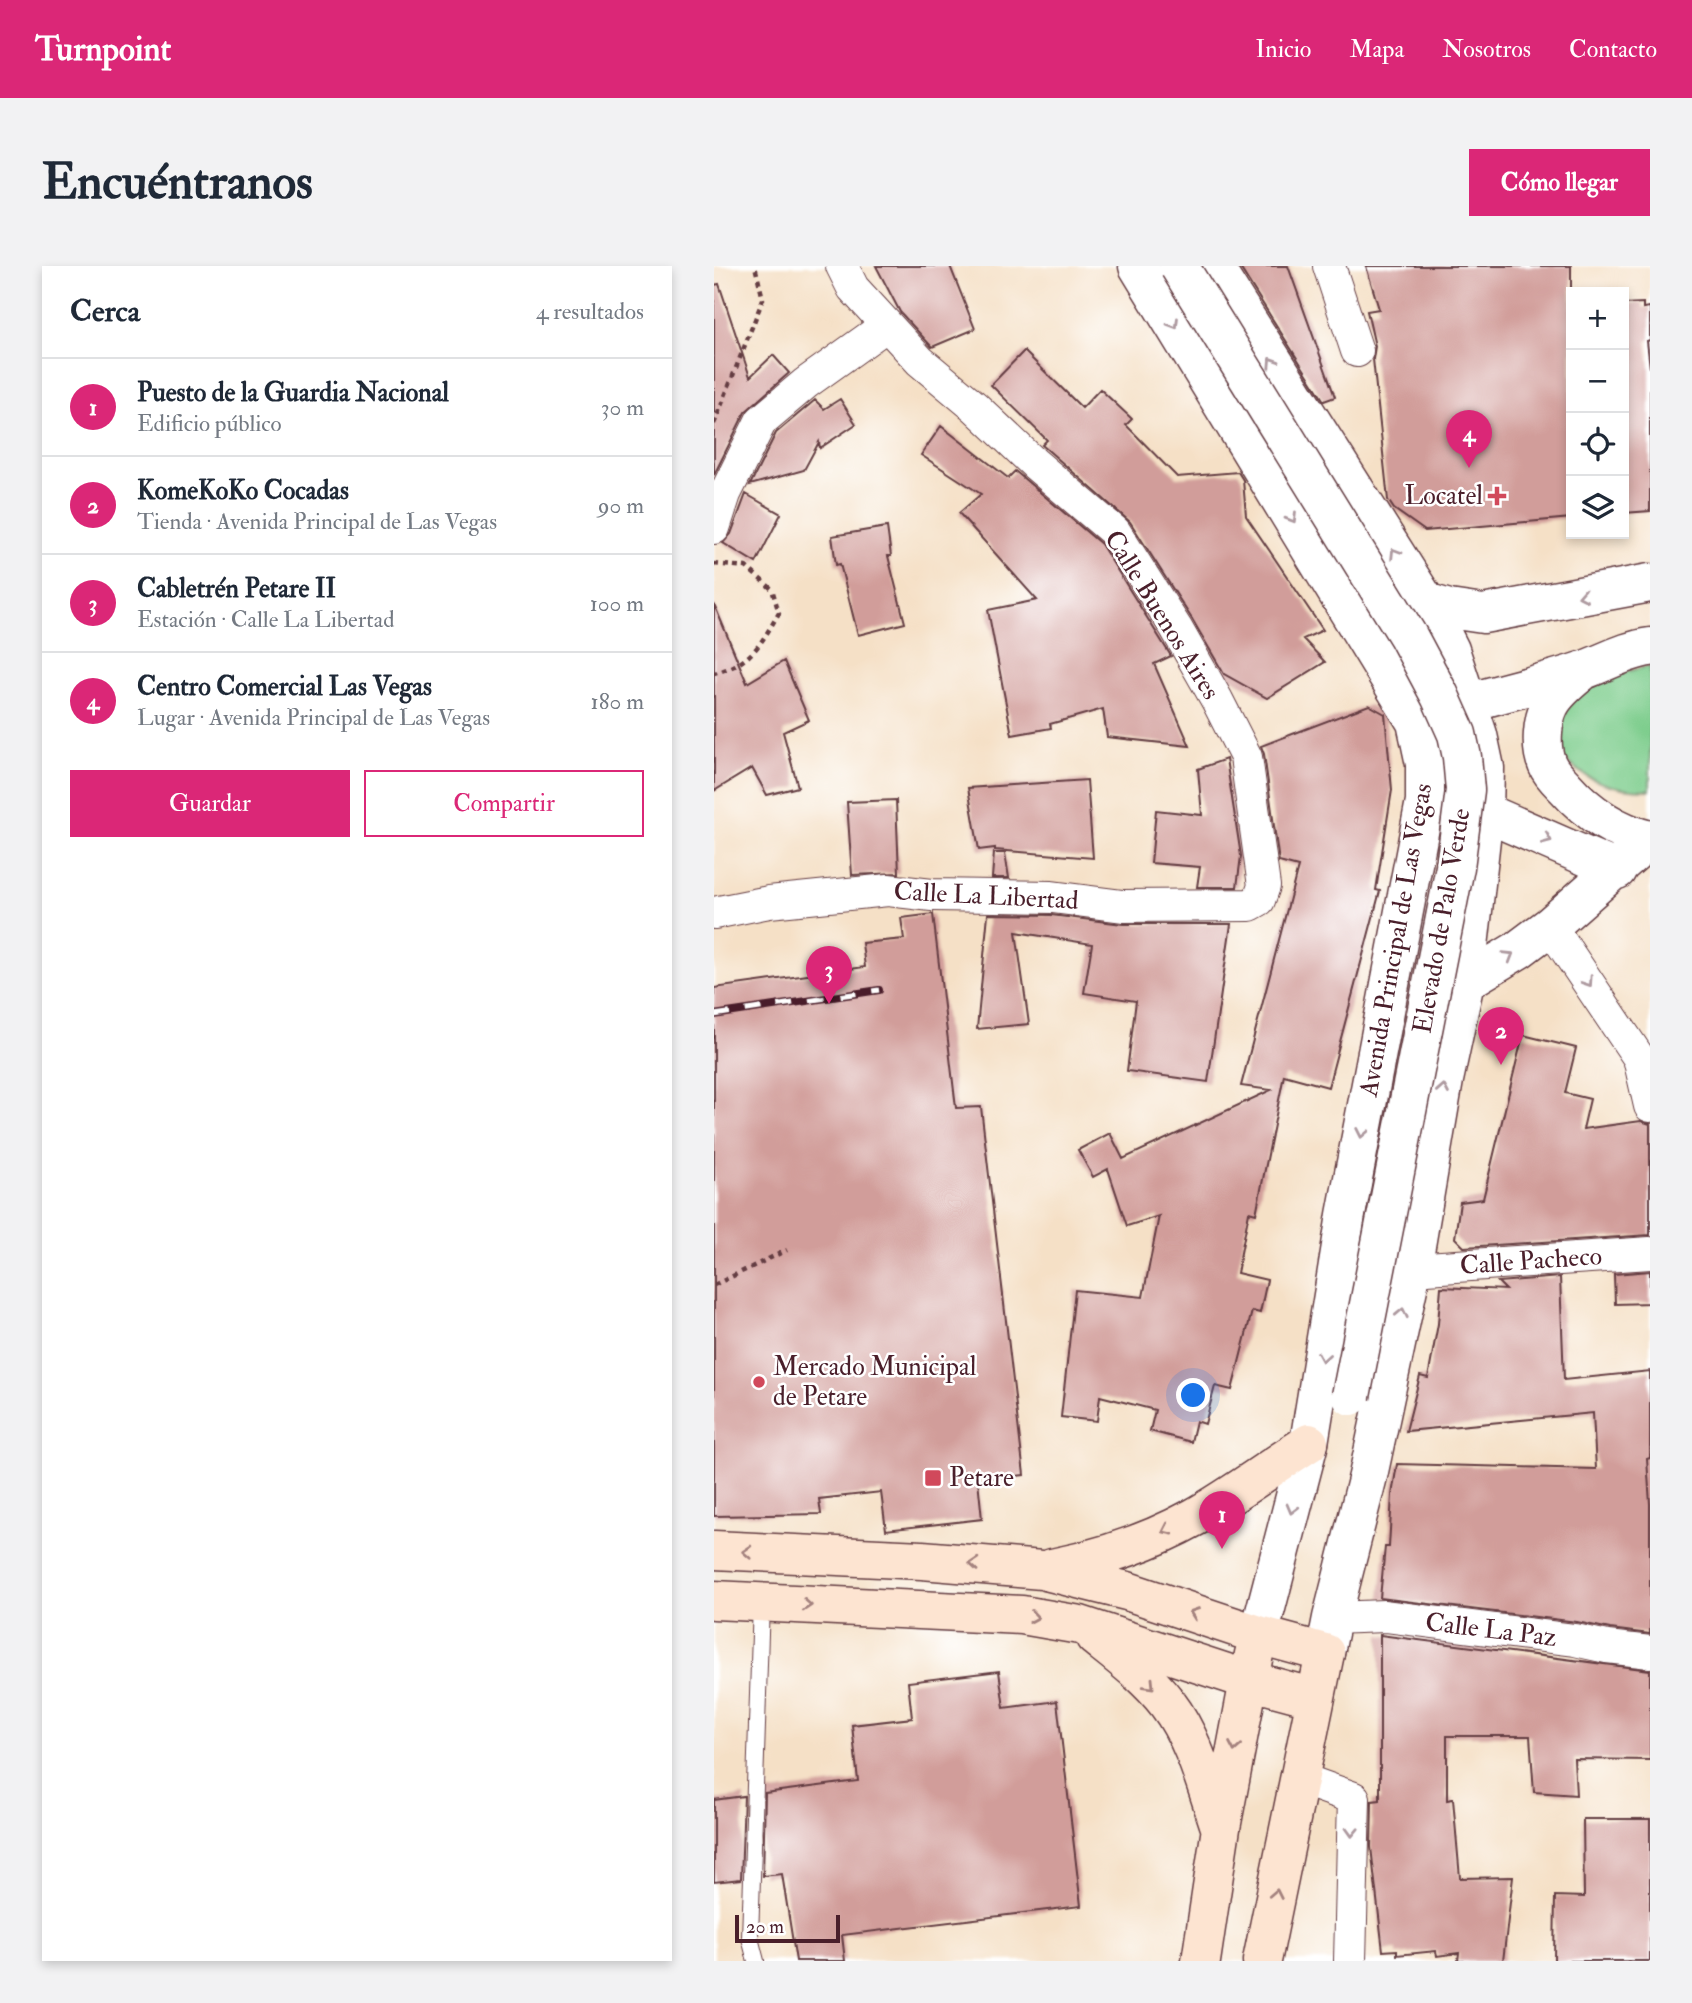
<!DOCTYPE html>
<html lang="es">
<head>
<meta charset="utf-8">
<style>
	:root { --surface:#fff; --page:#f2f2f3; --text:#1f2937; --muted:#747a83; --line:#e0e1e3; --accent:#db2777 }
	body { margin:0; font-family:"IM FELL Double Pica",serif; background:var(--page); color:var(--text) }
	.controls { position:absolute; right:21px; top:21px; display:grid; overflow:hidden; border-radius:0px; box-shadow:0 4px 10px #0003 }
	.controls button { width:63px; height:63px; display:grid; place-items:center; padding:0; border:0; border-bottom:2px solid var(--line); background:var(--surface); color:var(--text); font:35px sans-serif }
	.scale { position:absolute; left:21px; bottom:18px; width:105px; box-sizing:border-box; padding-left:7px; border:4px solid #4a1f2b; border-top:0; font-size:19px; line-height:24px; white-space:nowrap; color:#4a1f2b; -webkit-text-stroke:5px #fff; paint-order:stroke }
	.you { position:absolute; left:480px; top:1130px; width:24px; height:24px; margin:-18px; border:5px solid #fff; border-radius:50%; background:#1a73e8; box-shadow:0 0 0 10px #1a73e833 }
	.badge { display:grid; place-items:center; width:46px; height:46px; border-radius:50%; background:var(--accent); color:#fff; font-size:23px; font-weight:700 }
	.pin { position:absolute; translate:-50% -58px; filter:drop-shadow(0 2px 4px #0008) }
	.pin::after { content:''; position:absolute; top:37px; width:24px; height:21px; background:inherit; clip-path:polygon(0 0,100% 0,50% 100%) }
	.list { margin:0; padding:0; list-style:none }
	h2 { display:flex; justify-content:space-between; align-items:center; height:91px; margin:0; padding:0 28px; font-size:30px }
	h2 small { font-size:23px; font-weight:400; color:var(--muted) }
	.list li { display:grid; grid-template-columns:46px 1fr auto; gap:21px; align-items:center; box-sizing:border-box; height:98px; padding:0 28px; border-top:2px solid var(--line) }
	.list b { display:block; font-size:26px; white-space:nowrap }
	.list p { margin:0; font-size:23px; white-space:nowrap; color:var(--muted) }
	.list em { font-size:23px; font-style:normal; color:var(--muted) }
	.actions { display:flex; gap:14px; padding:21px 28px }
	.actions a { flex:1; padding:16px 0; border:2px solid var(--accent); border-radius:0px; text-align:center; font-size:24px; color:var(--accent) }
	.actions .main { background:var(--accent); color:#fff }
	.icon { flex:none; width:38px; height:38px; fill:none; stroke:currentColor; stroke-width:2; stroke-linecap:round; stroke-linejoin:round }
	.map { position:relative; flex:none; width:936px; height:1695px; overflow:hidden; border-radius:0px }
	header { display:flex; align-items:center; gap:42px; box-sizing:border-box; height:98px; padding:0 35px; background:var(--accent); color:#fff }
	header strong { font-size:33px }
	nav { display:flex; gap:38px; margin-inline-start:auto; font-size:24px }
	.intro { display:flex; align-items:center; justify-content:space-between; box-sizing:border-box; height:168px; padding:0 42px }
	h1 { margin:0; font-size:49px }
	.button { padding:18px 32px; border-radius:0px; background:var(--accent); color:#fff; font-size:24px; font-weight:700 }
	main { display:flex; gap:42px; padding:0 42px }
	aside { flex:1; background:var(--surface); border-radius:0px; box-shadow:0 4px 10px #0003 }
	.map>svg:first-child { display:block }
	.green { fill:#7ecd8d; stroke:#64765c; stroke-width:2 }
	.building { fill:#d19d9a }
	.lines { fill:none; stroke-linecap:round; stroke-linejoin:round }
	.service-casing { stroke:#643c42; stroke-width:18 }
	.minor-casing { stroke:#643c42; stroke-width:34 }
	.tertiary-casing { stroke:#643c42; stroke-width:41 }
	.secondary-casing { stroke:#643c42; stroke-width:41 }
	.path { stroke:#643c42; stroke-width:4.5; stroke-dasharray:5 5; stroke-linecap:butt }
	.service { stroke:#fff; stroke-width:16 }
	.minor { stroke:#fff; stroke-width:32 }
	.tertiary { stroke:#fff; stroke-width:38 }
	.secondary { stroke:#fde4d1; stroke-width:38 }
	.rail-casing { stroke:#4a1f2b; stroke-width:8 }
	.rail { stroke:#fff; stroke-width:5; stroke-dasharray:16; stroke-linecap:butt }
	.tertiary-bridge-casing { stroke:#643c42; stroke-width:41; stroke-linecap:butt }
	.tertiary-bridge { stroke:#fff; stroke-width:38 }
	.oneway { stroke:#ae9aa0 }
	.oneway2 { stroke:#a4827e }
	.poi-dot { fill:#d1495b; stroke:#fff; stroke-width:2.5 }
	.labels { text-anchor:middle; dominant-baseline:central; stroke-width:5; stroke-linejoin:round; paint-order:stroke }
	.poi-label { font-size:26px; fill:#4a1f2b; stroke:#fff; text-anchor:start }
	.street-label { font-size:26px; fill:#4a1f2b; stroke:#fff }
</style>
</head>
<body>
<header>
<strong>Turnpoint</strong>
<nav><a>Inicio</a><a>Mapa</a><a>Nosotros</a><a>Contacto</a></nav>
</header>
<div class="intro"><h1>Encuéntranos</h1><a class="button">Cómo llegar</a></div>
<main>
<aside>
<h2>Cerca<small>4 resultados</small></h2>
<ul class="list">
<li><span class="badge">1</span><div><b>Puesto de la Guardia Nacional</b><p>Edificio público</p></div><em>30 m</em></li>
<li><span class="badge">2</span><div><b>KomeKoKo Cocadas</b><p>Tienda · Avenida Principal de Las Vegas</p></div><em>90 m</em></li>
<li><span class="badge">3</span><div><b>Cabletrén Petare II</b><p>Estación · Calle La Libertad</p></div><em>100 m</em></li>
<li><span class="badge">4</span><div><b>Centro Comercial Las Vegas</b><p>Lugar · Avenida Principal de Las Vegas</p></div><em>180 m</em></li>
</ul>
<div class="actions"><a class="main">Guardar</a><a>Compartir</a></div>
</aside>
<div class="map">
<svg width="936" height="1695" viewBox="0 0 936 1695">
	<rect width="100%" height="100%" fill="#fff"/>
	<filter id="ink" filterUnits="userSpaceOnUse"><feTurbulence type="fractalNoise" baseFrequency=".0143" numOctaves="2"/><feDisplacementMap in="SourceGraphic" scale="14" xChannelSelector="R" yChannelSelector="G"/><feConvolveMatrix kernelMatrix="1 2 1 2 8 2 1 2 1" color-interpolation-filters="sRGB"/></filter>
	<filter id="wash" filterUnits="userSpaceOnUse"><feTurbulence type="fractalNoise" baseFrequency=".00686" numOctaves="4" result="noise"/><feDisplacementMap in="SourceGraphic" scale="28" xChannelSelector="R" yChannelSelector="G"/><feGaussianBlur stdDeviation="1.57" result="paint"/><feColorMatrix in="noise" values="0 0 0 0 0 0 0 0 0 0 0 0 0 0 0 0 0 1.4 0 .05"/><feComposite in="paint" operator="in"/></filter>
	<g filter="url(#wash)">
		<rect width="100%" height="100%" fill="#f5e0c6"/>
		<path class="green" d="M936,400V524C897,524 870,515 843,486L849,433L878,413Z"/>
		<g id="blocks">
			<path class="building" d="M162,0H236L261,63L218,81L186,46Z
				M525,0H574L621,131L610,135Z
				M652,0H857V252L711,265L680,243L674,234L659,93L661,80L653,45L665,43Z
				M5,18L36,111L59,89L75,107L31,146L0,209V19Z
				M929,37V42L936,41V74L933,75L936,102V245L910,247V38Z
				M310,85L368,142L386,123L418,153L412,159L463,211L524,206L529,214L532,250L609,364L589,373L611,396L553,432L510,408L478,353L416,256L328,179L333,174L277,119Z
				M126,133L142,158L106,182L105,176L90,204L36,219L62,167L101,134L110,143Z
				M227,160L294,212L301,205L387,278L457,390L440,398L476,480L393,471L389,443L336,458L337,462L298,469L274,344L323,334L245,247L267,228L207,189Z
				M32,228L67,248L42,297L9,277L17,268Z
				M173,261L177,290H174L191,357L144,369L126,298L122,299L118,270Z
				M0,338L33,417L70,395L95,454L69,466L84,521L53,529L38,502L0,525Z
				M655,439L671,448L678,524L662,624L666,625L614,821L570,809L542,948L535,946L523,1007L553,1014L546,1047L538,1045L518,1124L501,1120L491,1158L482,1155L477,1176L436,1165L441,1144L386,1130L383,1155L347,1151L361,1024L429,1031L445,950L413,960L394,903L379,911L364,884L396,867L409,893L557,824L527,820L584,601L565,596L550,488L547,480Z
				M512,493L527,590L523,621H483L486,601L437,597L442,544L488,549L484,503Z
				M373,514L379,592L281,584V582L265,584L254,522Z
				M182,534L185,607L138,609L133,536Z
				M280,587H291L295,612H278Z
				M219,648L242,842L267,841L310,1209L264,1214L268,1253L172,1264L167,1226L105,1233L107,1248L0,1250V722L151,701L148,677L190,673L187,652Z
				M274,648L337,649L409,658H517L494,816L413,805L422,735L370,727L378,678L302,666L315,758L263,763Z
				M809,769L862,782L851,827L876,833L869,863L927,855L936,858V969L750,981L741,972L746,936L769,933Z
				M936,1005V1037L901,1038L900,1008Z
				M846,1011L850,1114L936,1105V1192L933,1193L936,1238V1368L896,1363L863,1356L666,1332L671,1281H675L678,1229L683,1198L882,1203L879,1147L692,1165L706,1110L714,1112L724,1058L727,1021L792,1024L784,1016Z
				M666,1369L936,1404V1494L860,1493L862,1529L820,1526L816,1470H733V1534L739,1533L746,1612L799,1611L789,1695H744L745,1687L723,1690L722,1685L683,1689V1684L669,1685L657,1581L658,1535L666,1534Z
				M285,1405L290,1442L343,1435L367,1640L128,1669L131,1695H82L68,1608L49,1610L51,1527L144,1515L138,1459L198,1452L194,1416Z
				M30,1530L27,1613L0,1616V1534Z
				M869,1553H936V1695H840L841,1630L870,1631Z"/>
		</g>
	</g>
	<g filter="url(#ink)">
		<use href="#blocks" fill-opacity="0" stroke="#643c42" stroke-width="2"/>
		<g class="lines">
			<defs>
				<path id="service" d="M42,1695L36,1672L47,1337"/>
				<path id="minor" d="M615,0L643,85
					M0,262L11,228L47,155L92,117L173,59
					M0,647L55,636L174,624L218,629L338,631L409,640L536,639L545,634L550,620L532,491L503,434L462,362L401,266L321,198L261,141L206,95L139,22L128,0
					M836,660L925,792L936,840
					M698,1003L936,987
					M618,1352L671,1350L861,1374L893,1381L936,1386
					M584,1512L640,1532L636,1695"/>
				<path id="tertiary" d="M424,0L702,456L711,498V535L632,949L595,1177L545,1369
					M499,0L712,336L736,384L764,469L771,502L770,546L751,716L730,814L698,1003L654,1210L618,1352L611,1387
					M712,336L735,343L769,348L936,317
					M870,404C858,414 843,425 836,439C828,455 826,482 833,498C836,506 844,514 850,520C873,546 902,566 936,574
					M730,445C776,428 824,420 870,404C892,396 913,384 936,381
					M747,542L770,546L903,604
					M751,716L804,684L836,660L934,574"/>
				<path id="secondary" d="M0,1284L208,1294L328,1304L413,1325L545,1369L611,1387L548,1695
					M338,1302C388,1292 436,1276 481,1251C520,1229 557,1201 595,1177
					M0,1334L308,1349L366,1359L534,1414L601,1432
					M381,1371C406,1391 433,1411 453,1437C480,1472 492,1520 506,1561
					M487,1695L507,1562L540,1388"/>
			</defs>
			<use href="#service" class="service-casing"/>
			<use href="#minor" class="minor-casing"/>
			<use href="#tertiary" class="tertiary-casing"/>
			<use href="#secondary" class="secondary-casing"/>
			<path class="path" d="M0,158L49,33L41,0
				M0,298L32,301L58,323L65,347C46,379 37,398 0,407
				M0,1019L73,984"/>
			<use href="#service" class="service"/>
			<use href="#minor" class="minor"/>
			<use href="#tertiary" class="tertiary"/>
			<use href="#secondary" class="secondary"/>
			<defs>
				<path id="rail" d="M0,749L165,724"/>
			</defs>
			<use href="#rail" class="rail-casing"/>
			<use href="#rail" class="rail"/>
			<defs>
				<path id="tertiary-bridge" d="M465,0L694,370L726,430L743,468L748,491L751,524L741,601L637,1130"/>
			</defs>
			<use href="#tertiary-bridge" class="tertiary-bridge-casing"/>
			<use href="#tertiary-bridge" class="tertiary-bridge"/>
		</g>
		<defs><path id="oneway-chevron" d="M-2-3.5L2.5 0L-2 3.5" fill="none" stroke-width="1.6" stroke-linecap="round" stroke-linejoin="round" transform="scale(1.75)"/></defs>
		<g class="oneway">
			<use href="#oneway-chevron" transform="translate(460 58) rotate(59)"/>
			<use href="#oneway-chevron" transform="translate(558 96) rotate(-123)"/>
			<use href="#oneway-chevron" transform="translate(578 252) rotate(59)"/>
			<use href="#oneway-chevron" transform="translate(681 287) rotate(-122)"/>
			<use href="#oneway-chevron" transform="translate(869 330) rotate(169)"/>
			<use href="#oneway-chevron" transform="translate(833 573) rotate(23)"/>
			<use href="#oneway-chevron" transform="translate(795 690) rotate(-31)"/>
			<use href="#oneway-chevron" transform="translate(874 716) rotate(56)"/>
			<use href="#oneway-chevron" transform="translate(729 823) rotate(-80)"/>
			<use href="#oneway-chevron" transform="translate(648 867) rotate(101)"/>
			<use href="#oneway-chevron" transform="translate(688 1047) rotate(-78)"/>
			<use href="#oneway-chevron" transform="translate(609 1091) rotate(99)"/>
			<use href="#oneway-chevron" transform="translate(578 1243) rotate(105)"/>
			<use href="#oneway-chevron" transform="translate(638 1566) rotate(92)"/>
		</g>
		<g class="oneway2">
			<use href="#oneway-chevron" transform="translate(453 1264) rotate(155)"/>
			<use href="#oneway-chevron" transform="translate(33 1286) rotate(-177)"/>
			<use href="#oneway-chevron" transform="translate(260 1298) rotate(-176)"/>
			<use href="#oneway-chevron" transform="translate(93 1339) rotate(3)"/>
			<use href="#oneway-chevron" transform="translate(480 1347) rotate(-161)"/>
			<use href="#oneway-chevron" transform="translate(320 1351) rotate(9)"/>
			<use href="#oneway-chevron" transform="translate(436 1419) rotate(46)"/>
			<use href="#oneway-chevron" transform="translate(521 1481) rotate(100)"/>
			<use href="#oneway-chevron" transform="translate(562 1628) rotate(-79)"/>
		</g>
	</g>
	<g class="poi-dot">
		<path d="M779.5 219.5h7v7h7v7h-7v7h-7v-7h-7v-7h7z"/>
		<circle cx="45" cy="1116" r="7"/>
		<rect x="210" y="1203" width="18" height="18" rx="3.5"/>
	</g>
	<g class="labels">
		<g class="poi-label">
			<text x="769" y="230" text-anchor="end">Locatel</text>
			<text x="59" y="1101">Mercado Municipal<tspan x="59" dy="30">de Petare</tspan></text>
			<text x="235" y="1212">Petare</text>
		</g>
		<g class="street-label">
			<text transform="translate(448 349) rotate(58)">Calle Buenos Aires</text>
			<text transform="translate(272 630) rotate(3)">Calle La Libertad</text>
			<text transform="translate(728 655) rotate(-80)">Elevado de Palo Verde</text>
			<text transform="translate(682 674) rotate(-80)">Avenida Principal de Las Vegas</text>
			<text transform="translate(817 995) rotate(-4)">Calle Pacheco</text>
			<text transform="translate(777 1364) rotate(7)">Calle La Paz</text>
		</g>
	</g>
</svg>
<div class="controls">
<button>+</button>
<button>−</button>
<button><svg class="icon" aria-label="locate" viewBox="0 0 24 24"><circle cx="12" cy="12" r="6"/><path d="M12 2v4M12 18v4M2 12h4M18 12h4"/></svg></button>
<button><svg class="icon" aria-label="layers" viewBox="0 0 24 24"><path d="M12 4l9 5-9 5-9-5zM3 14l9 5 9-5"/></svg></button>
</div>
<div class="scale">20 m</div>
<div class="you"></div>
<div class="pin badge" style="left:508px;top:1283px">1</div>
<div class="pin badge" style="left:787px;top:799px">2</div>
<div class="pin badge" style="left:115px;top:738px">3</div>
<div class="pin badge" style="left:755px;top:202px">4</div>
</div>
</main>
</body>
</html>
